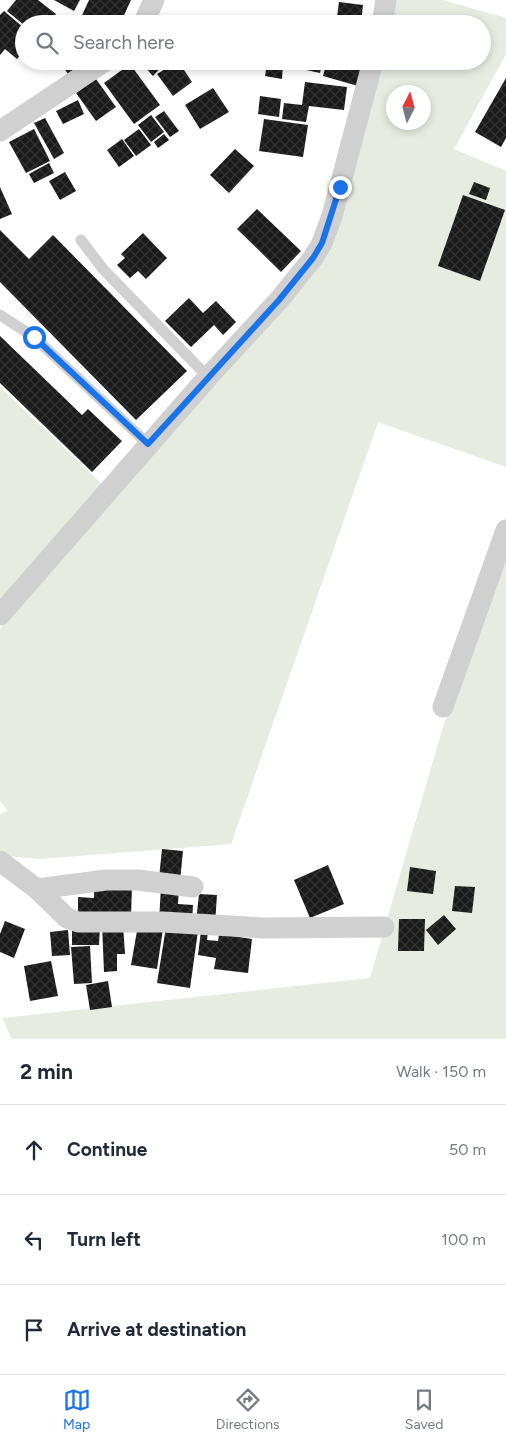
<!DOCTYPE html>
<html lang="en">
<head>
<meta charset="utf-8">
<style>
	:root { --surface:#fff; --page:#f6f6f7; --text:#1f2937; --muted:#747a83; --line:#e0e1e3; --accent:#1a73e8 }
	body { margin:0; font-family:Figtree,sans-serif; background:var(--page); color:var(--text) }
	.compass { position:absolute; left:386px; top:85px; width:45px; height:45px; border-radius:50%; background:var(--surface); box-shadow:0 2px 8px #0003; rotate:6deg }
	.stop { position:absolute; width:15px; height:15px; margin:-11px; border:4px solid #1a73e8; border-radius:50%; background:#fff }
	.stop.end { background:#1a73e8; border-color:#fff; box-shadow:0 1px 5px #0008 }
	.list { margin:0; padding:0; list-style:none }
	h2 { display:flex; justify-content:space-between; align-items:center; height:65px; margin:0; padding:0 20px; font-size:21px }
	h2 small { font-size:16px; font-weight:400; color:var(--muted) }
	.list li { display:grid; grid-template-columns:32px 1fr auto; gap:15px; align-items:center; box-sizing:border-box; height:90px; padding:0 20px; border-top:1px solid var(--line) }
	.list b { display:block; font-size:19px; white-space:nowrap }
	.list em { font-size:16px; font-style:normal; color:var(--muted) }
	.icon { flex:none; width:28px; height:28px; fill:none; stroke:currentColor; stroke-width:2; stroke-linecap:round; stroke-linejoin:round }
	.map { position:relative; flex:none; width:506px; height:1039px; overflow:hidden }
	.search { position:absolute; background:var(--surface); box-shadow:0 2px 8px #0003; left:15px; right:15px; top:15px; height:55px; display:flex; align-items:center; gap:12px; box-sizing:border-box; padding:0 18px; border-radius:28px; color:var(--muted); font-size:19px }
	.sheet { height:335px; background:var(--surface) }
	nav { display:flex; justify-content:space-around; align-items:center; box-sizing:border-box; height:70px; border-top:1px solid var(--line); background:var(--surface); font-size:14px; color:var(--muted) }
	nav a { display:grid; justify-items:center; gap:2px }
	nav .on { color:var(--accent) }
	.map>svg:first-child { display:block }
	.grass { fill:#e6ecdf; fill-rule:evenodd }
	.building { fill:url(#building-cross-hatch) }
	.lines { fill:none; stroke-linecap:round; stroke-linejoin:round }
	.lane { stroke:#d0d0d0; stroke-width:11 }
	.street { stroke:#d0d0d0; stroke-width:21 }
	.route { stroke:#1a73e8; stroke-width:6 }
</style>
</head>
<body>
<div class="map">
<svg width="506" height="1039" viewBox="0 0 506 1039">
	<defs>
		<pattern id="building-cross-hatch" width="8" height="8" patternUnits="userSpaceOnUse" patternTransform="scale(1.25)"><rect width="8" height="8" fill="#1a1a1a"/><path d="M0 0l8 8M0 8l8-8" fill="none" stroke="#333"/></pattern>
	</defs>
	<rect width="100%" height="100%" fill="#fff"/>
	<path class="grass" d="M395,0H442L506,18V54L454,149L506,171V467L378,422L231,844L39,859L6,856L0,850V815L7,810L0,801V629L224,373L323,254L380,61H482V24H389ZM394,92H424V122H394Z
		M0,387L102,484L0,606Z
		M506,551V1039H12L2,1018L370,978L442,730Z"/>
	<path class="building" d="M16,0H38L56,14L49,24L24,25L7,11Z
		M54,0H80L74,11Z
		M89,0H131L120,24H78Z
		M339,2L363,5L361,24H336Z
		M4,11L24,28V51L17,59L5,49L0,55V15Z
		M60,61H88L69,76Z
		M145,61H167L153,76L142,64Z
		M178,61L192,82L173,96L157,74Z
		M299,61H323L320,73L297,68Z
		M327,61H365L358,86L323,76Z
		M267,63L283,65L282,79L265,76Z
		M130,64L160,105L134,124L104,83Z
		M506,78V138L501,147L475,132Z
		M96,79L116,107L96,121L76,93Z
		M305,82L347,87L344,110L309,106L306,122L282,119L284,103L302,105Z
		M213,88L229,112L200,129L185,105Z
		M260,96L281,99L279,117L258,114Z
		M78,100L84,114L63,124L56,111Z
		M164,111L179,131L170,137L155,117Z
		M151,115L164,132L151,142L138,125Z
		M45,118L64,153L54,159L34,123Z
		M264,119L308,125L303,157L259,151Z
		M34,129L50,161L26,173L9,142Z
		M139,129L151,145L136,156L124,140Z
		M164,134L169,140L158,148L154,142Z
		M122,139L134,156L119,167L107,150Z
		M235,149L254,166L229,193L210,175Z
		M49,163L54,173L34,183L29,174Z
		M65,172L76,191L60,200L49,181Z
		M474,182L490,188L486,200L469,194Z
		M0,187L12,214L0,219Z
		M463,195L505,210L480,281L438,266Z
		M257,209L301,251L281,272L237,229Z
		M0,230L29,259L53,235L187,371L136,420L0,282Z
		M143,233L167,258L146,279L138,271L130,278L117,265L125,258L121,254Z
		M189,298L203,313L216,301L236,322L223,335L214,325L191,347L165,321Z
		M0,336L82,415L88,409L122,441L92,472L0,383Z
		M162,849L183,851L180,881L159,878Z
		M328,865L344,904L310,918L294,880Z
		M410,867L436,871L433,894L407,891Z
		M94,884L132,885L131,918L78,917V897L94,898Z
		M455,886L475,887L472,913L452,911Z
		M161,887L179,888L178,904L193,905L192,922L159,920Z
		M199,894L217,895L215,924L196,922Z
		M444,915L456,929L438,945L426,930Z
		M399,919H425L424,951H398Z
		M5,921L25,929L14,958L0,952V934Z
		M123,924L125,954H117V971L104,972L102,925Z
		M72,925L100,926L99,945H72Z
		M138,925L163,929L157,969L131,965Z
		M166,927L198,931L190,988L157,983Z
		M68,930L70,955L52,956L50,932Z
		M201,931L208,932L207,940L218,941L219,934L252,939L248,973L214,969L216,958L198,955Z
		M90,946L92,983L74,984L71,947Z
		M51,961L58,996L30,1001L24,966Z
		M108,981L112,1007L90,1010L86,985Z"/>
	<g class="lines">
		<path class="lane" d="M81,240L103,269L208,377
			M0,315L34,337L148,444"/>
		<path class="street" d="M143,24L154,0
			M382,24L386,0
			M0,131L105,61
			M0,615L208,377L279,300L313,258L322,243L332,216L373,61
			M443,707L506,530
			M0,861L37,889L67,918L78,922H163L263,928L384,927
			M37,889L106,880H138L193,887"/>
	</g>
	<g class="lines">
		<path class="route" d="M34,337L148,444L279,300L313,258L322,243L340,187"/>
	</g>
</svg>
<svg class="compass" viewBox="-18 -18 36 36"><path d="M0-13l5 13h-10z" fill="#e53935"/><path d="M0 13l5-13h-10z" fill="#747a83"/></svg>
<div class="stop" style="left:34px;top:337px"></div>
<div class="stop end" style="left:340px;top:187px"></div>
<div class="search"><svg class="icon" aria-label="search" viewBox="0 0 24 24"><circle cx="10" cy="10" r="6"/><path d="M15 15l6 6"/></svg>Search here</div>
</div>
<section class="sheet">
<h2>2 min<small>Walk · 150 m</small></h2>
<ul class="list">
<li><svg class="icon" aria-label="ahead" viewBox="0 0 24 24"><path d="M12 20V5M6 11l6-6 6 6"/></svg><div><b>Continue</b></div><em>50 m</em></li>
<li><svg class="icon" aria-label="left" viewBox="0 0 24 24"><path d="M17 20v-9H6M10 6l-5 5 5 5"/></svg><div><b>Turn left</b></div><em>100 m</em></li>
<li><svg class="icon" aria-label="arrive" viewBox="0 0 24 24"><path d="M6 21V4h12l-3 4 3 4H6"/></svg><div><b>Arrive at destination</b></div></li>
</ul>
</section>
<nav>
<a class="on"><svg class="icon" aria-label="map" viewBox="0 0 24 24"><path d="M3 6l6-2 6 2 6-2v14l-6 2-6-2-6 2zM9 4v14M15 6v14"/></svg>Map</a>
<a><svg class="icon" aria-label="directions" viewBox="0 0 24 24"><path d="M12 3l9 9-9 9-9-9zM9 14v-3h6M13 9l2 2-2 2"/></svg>Directions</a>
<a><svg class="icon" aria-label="saved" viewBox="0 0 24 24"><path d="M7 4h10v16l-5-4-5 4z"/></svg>Saved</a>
</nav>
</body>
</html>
